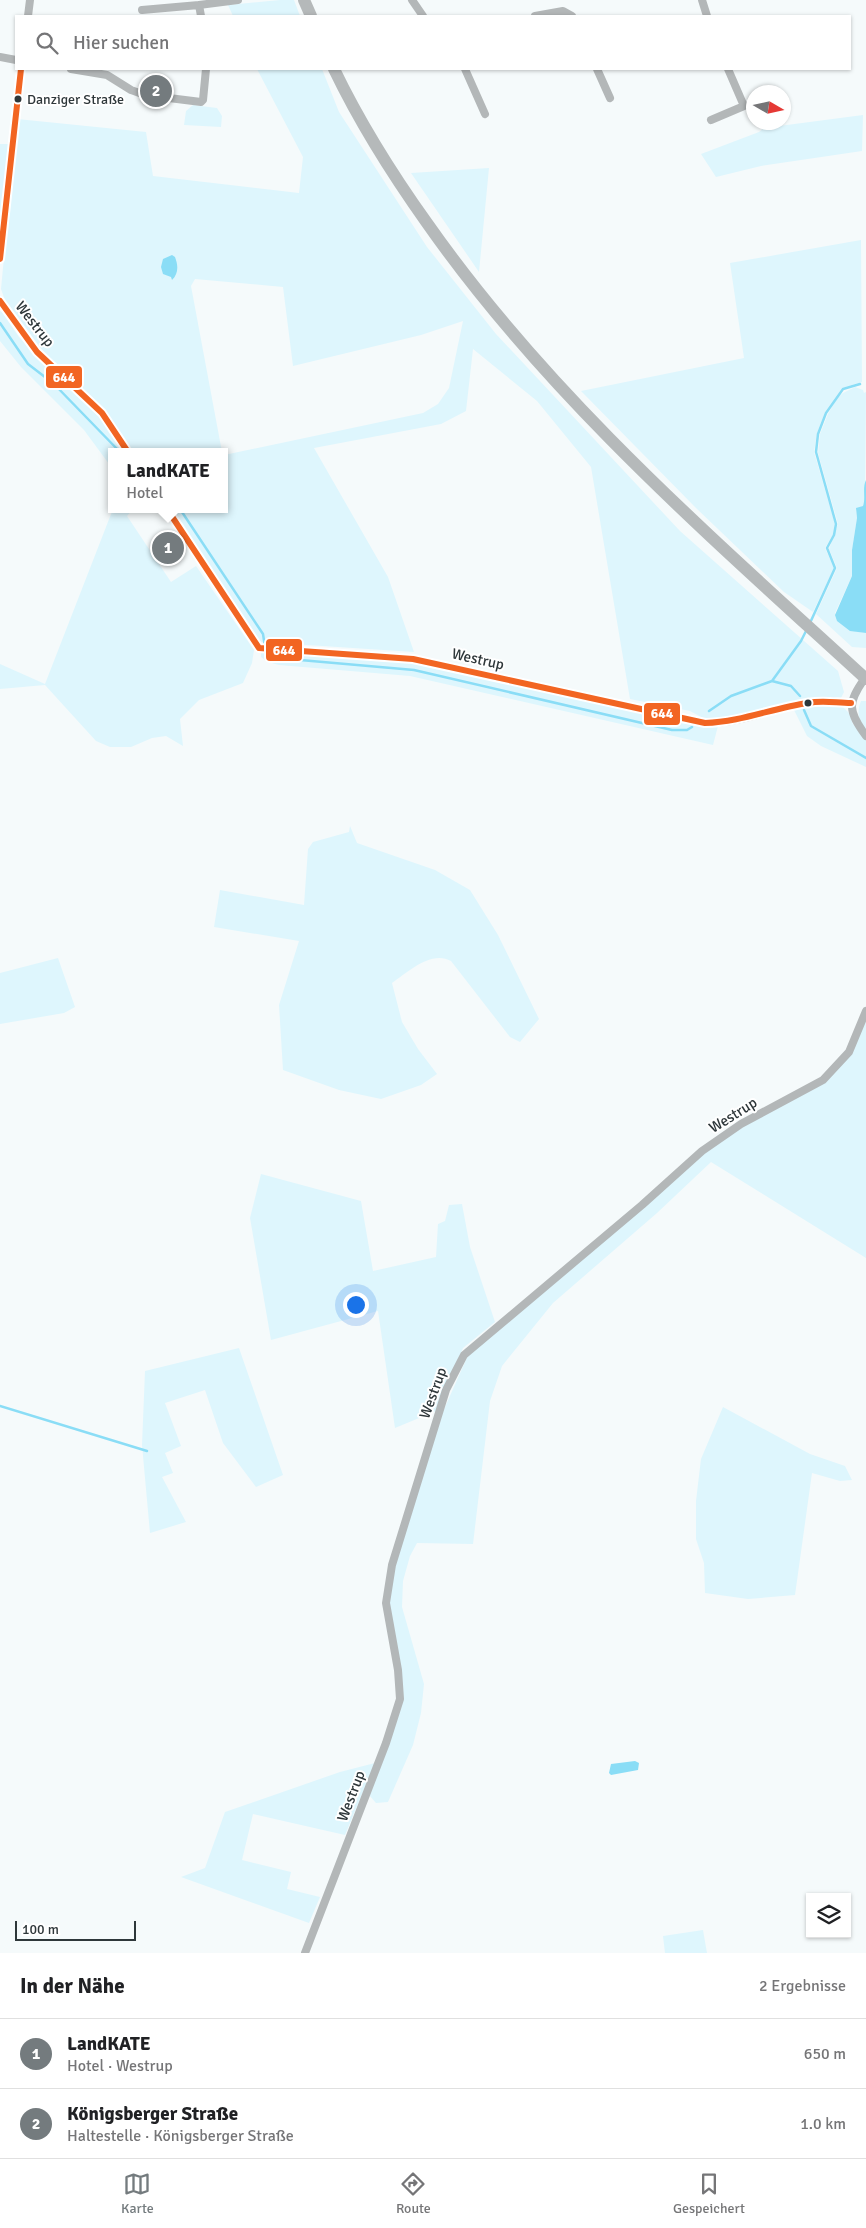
<!DOCTYPE html>
<html lang="de">
<head>
<meta charset="utf-8">
<style>
	:root { --surface:#fff; --page:#f6f6f6; --text:#202124; --muted:#757577; --line:#e0e0e0; --accent:#747b7e }
	body { margin:0; font-family:Signika,sans-serif; background:var(--page); color:var(--text) }
	.controls { position:absolute; right:15px; bottom:15px; display:grid; overflow:hidden; border-radius:0px; box-shadow:0 1px 4px #0004 }
	.controls button { width:45px; height:45px; display:grid; place-items:center; padding:0; border:0; border-bottom:1px solid var(--line); background:var(--surface); color:var(--text); font:25px sans-serif }
	.compass { position:absolute; left:746px; top:85px; width:45px; height:45px; border-radius:50%; background:var(--surface); box-shadow:0 1px 4px #0004; rotate:99deg }
	.scale { position:absolute; left:15px; bottom:12px; width:121px; box-sizing:border-box; padding-left:5px; border:2px solid #2e373a; border-top:0; font-size:14px; line-height:18px; white-space:nowrap; color:#2e373a; -webkit-text-stroke:4px #fff; paint-order:stroke }
	.you { position:absolute; left:355px; top:1304px; width:18px; height:18px; margin:-12px; border:4px solid #fff; border-radius:50%; background:#1a73e8; box-shadow:0 0 0 8px #1a73e833 }
	.badge { display:grid; place-items:center; width:32px; height:32px; border-radius:50%; background:var(--accent); color:#fff; font-size:16px; font-weight:700 }
	.pin { position:absolute; translate:-50% -50%; border:2px solid #fff; box-shadow:0 1px 5px #0006 }
	.popup { position:absolute; left:108px; top:448px; width:120px; height:65px; box-sizing:border-box; display:grid; place-content:center; border-radius:0px; background:var(--surface); filter:drop-shadow(0 1px 4px #0005); font-size:16px; white-space:nowrap; color:var(--muted) }
	.popup b { font-size:19px; color:var(--text) }
	.popup::after { content:''; position:absolute; left:50%; top:100%; margin-left:-10px; border:10px solid transparent; border-top-color:var(--surface) }
	.list { margin:0; padding:0; list-style:none }
	h2 { display:flex; justify-content:space-between; align-items:center; height:65px; margin:0; padding:0 20px; font-size:21px }
	h2 small { font-size:16px; font-weight:400; color:var(--muted) }
	.list li { display:grid; grid-template-columns:32px 1fr auto; gap:15px; align-items:center; box-sizing:border-box; height:70px; padding:0 20px; border-top:1px solid var(--line) }
	.list b { display:block; font-size:19px; white-space:nowrap }
	.list p { margin:0; font-size:16px; white-space:nowrap; color:var(--muted) }
	.list em { font-size:16px; font-style:normal; color:var(--muted) }
	.icon { flex:none; width:28px; height:28px; fill:none; stroke:currentColor; stroke-width:2; stroke-linecap:round; stroke-linejoin:round }
	.map { position:relative; flex:none; width:866px; height:1953px; overflow:hidden }
	.search { position:absolute; background:var(--surface); box-shadow:0 1px 4px #0004; left:15px; right:15px; top:15px; height:55px; display:flex; align-items:center; gap:12px; box-sizing:border-box; padding:0 18px; border-radius:0px; color:var(--muted); font-size:19px }
	.sheet { height:205px; background:var(--surface) }
	nav { display:flex; justify-content:space-around; align-items:center; box-sizing:border-box; height:70px; border-top:1px solid var(--line); background:var(--surface); font-size:14px; color:var(--muted) }
	nav a { display:grid; justify-items:center; gap:2px }
	nav .on { color:var(--accent) }
	.map>svg:first-child { display:block }
	.green { fill:#def6fd }
	.water { fill:#8addf6 }
	.lines { fill:none; stroke-linecap:round; stroke-linejoin:round }
	.stream { stroke:#8addf6; stroke-width:2.5 }
	.street { stroke:#b3b7b8; stroke-width:8 }
	.primary { stroke:#b5b9ba; stroke-width:12 }
	.bus-1-casing { stroke:#fff; stroke-width:10 }
	.bus-1 { stroke:#f26522; stroke-width:6 }
	.bus-dot { fill:#2e373a; stroke:#fff; stroke-width:2 }
	.labels { text-anchor:middle; dominant-baseline:central; stroke-width:4; stroke-linejoin:round; paint-order:stroke }
	.bus-label { font-size:14px; fill:#2e373a; stroke:#fff; text-anchor:start }
	.street-label { font-size:15px; fill:#2e373a; stroke:#fff }
	.line-badge { stroke:#fff; stroke-width:2 }
	.badge-label { font-size:14px; text-anchor:middle; font-weight:bold; fill:#fff }
</style>
</head>
<body>
<div class="map">
<svg width="866" height="1953" viewBox="0 0 866 1953">
	<rect width="100%" height="100%" fill="#f5fafb"/>
	<path class="green" d="M280,0H294L300,16H233L228,5Z
		M257,69H322L339,112L427,247L496,334L680,531L838,671L844,692L840,700L723,720L705,719L690,711L630,699L591,467L537,401L473,349L466,411L441,424L314,448L388,577L414,652L261,642L172,509H224V455L423,413L438,404L449,388L463,321L421,335L293,366L283,287L195,279L191,286L222,452H133C124,438 115,424 104,411C70,373 16,340 1,289L17,119L146,132L153,176L299,193L303,157Z
		M193,105L217,108L222,116L221,127L184,125L186,111Z
		M863,115L862,151L761,166L716,177L701,154L759,132L764,128Z
		M0,144H9L0,219Z
		M489,168L479,272L411,173Z
		M861,240L862,382L842,388L825,412L817,433L814,452L835,524L833,535L825,548L834,568L813,612L784,592L696,508L581,391L744,358L730,263Z
		M0,311L2,312L19,337L100,417L125,452H112V468L84,430L21,367L0,341Z
		M855,387L863,390L864,393L866,392L865,502L863,506L856,510L857,518L852,550V576L835,613C841,628 851,631 866,633V648L852,647L816,614L837,568L829,549L838,524L818,453L820,434L828,414L837,398L843,393Z
		M113,509H133L127,516L171,582L196,566L254,650L252,663L243,683L199,700L180,719L183,746L166,736L152,738L131,747H110L96,741L45,685L0,689V664L45,684Z
		M261,650L414,660L705,726H718L713,745L410,676L279,665L268,662L261,657Z
		M861,701H866V731C859,720 856,713 861,701Z
		M825,704L842,706L849,713L853,724L866,740V767L821,746L807,736L794,710Z
		M350,826L357,843L435,870L470,890L498,935L539,1019L520,1042L510,1037L451,961C431,950 408,972 392,983L402,1022L418,1049L437,1074L421,1085L381,1099L339,1090L283,1070L279,1005L299,941L214,927L220,890L304,905L308,849L313,842L349,832Z
		M58,958L75,1007L64,1013L0,1024V973Z
		M866,1019V1258L711,1162L657,1213L553,1303L502,1366L490,1401L473,1544L417,1543L410,1556L403,1581L402,1607L424,1684L421,1713L413,1745L388,1802L376,1803L369,1795L401,1699L388,1603L394,1566L441,1416L469,1353L702,1154L743,1126L825,1082L852,1053Z
		M261,1174L361,1201L373,1271L436,1257L438,1224L445,1221L449,1205L462,1204L470,1247L495,1322L463,1348L436,1411L395,1428L378,1311L271,1340L250,1218Z
		M239,1348L283,1475L256,1487L223,1443L205,1390L165,1403L181,1446L165,1453L173,1473L162,1477L186,1522L150,1533L142,1445L145,1371Z
		M723,1407L810,1454L845,1466L852,1480L840,1481L812,1473L795,1595L748,1599L705,1593L704,1563L696,1539V1501L701,1459Z
		M375,1763L345,1835L253,1814L242,1860L291,1872L287,1889L320,1897L309,1923L181,1877L205,1868L225,1812L340,1772Z
		M703,1930L707,1953H665L663,1936Z"/>
	<path class="water" d="M172,255L175,257C178,265 179,273 172,280L171,277L163,274L161,267L163,259Z
		M866,480V633L850,631L837,621L835,615L852,576V550L857,518L856,508L863,506C866,498 862,488 866,480Z
		M635,1761L639,1763L638,1770L611,1775L609,1773L611,1764Z"/>
	<g class="lines">
		<path class="stream" d="M0,323L28,364L54,384L120,452
			M180,509L263,634L265,647
			M810,623L835,568L827,548L834,535L836,524L816,452L818,434L826,413L843,389L860,384
			M265,651L266,657L414,670L672,730H687L692,727
			M772,681L791,686L800,696
			M804,710L811,726L866,758
			M709,711L731,696L772,681L801,641L806,631
			M0,1406L147,1451"/>
		<path class="street" d="M412,0L423,16
			M702,0L707,16
			M142,10L199,5
			M28,16L30,0
			M201,16L199,5L238,0
			M535,16L563,11L572,16
			M0,57L16,60
			M71,69L107,75L131,90L145,95L201,102L203,100L206,69
			M465,69L485,114
			M597,69L610,98
			M711,120L744,106L728,69
			M0,259L21,69
			M0,301L37,352L102,413L128,452
			M167,509L259,648L413,659L705,723C745,724 783,703 823,701C832,701 842,703 851,703
			M865,678C847,703 848,711 866,736
			M305,1953L386,1743L400,1699L398,1670L386,1603L392,1565L446,1390L464,1355L642,1205L702,1151L741,1124L823,1080L849,1052L866,1011"/>
		<path class="primary" d="M304,0L311,16
			M334,69C360,123 392,174 427,223C549,397 710,536 866,679"/>
		<defs>
			<path id="bus-1" d="M0,259L21,69
				M0,301L37,352L102,413L128,452
				M167,509L259,648L413,659L705,723C741,722 773,708 808,703C823,700 836,703 851,703"/>
		</defs>
		<use href="#bus-1" class="bus-1-casing"/>
		<use href="#bus-1" class="bus-1"/>
	</g>
	<g class="bus-dot">
		<circle cx="18" cy="99" r="4.5"/>
		<circle cx="808" cy="703" r="4.5"/>
	</g>
	<g class="labels">
		<g class="bus-label">
			<text x="27" y="99">Danziger Straße</text>
		</g>
		<g class="street-label">
			<text transform="translate(35 324) rotate(52)">Westrup</text>
			<text transform="translate(478 659) rotate(13)">Westrup</text>
			<text transform="translate(733 1115) rotate(-32)">Westrup</text>
			<text transform="translate(433 1393) rotate(-70)">Westrup</text>
			<text transform="translate(351 1796) rotate(-69)">Westrup</text>
		</g>
	</g>
	<g class="line-badge">
		<rect x="45" y="365" width="38" height="24" rx="5" fill="#f26522"/>
		<rect x="265" y="638" width="38" height="24" rx="5" fill="#f26522"/>
		<rect x="643" y="702" width="38" height="24" rx="5" fill="#f26522"/>
	</g>
	<g class="badge-label">
		<text x="64" y="382">644</text>
		<text x="284" y="655">644</text>
		<text x="662" y="718">644</text>
	</g>
</svg>
<div class="controls">
<button><svg class="icon" aria-label="layers" viewBox="0 0 24 24"><path d="M12 4l9 5-9 5-9-5zM3 14l9 5 9-5"/></svg></button>
</div>
<svg class="compass" viewBox="-18 -18 36 36"><path d="M0-13l5 13h-10z" fill="#e53935"/><path d="M0 13l5-13h-10z" fill="#757577"/></svg>
<div class="scale">100 m</div>
<div class="you"></div>
<div class="pin badge" style="left:168px;top:548px">1</div>
<div class="popup"><b>LandKATE</b>Hotel</div>
<div class="pin badge" style="left:156px;top:91px">2</div>
<div class="search"><svg class="icon" aria-label="search" viewBox="0 0 24 24"><circle cx="10" cy="10" r="6"/><path d="M15 15l6 6"/></svg>Hier suchen</div>
</div>
<section class="sheet">
<h2>In der Nähe<small>2 Ergebnisse</small></h2>
<ul class="list">
<li><span class="badge">1</span><div><b>LandKATE</b><p>Hotel · Westrup</p></div><em>650 m</em></li>
<li><span class="badge">2</span><div><b>Königsberger Straße</b><p>Haltestelle · Königsberger Straße</p></div><em>1.0 km</em></li>
</ul>
</section>
<nav>
<a class="on"><svg class="icon" aria-label="map" viewBox="0 0 24 24"><path d="M3 6l6-2 6 2 6-2v14l-6 2-6-2-6 2zM9 4v14M15 6v14"/></svg>Karte</a>
<a><svg class="icon" aria-label="directions" viewBox="0 0 24 24"><path d="M12 3l9 9-9 9-9-9zM9 14v-3h6M13 9l2 2-2 2"/></svg>Route</a>
<a><svg class="icon" aria-label="saved" viewBox="0 0 24 24"><path d="M7 4h10v16l-5-4-5 4z"/></svg>Gespeichert</a>
</nav>
</body>
</html>
